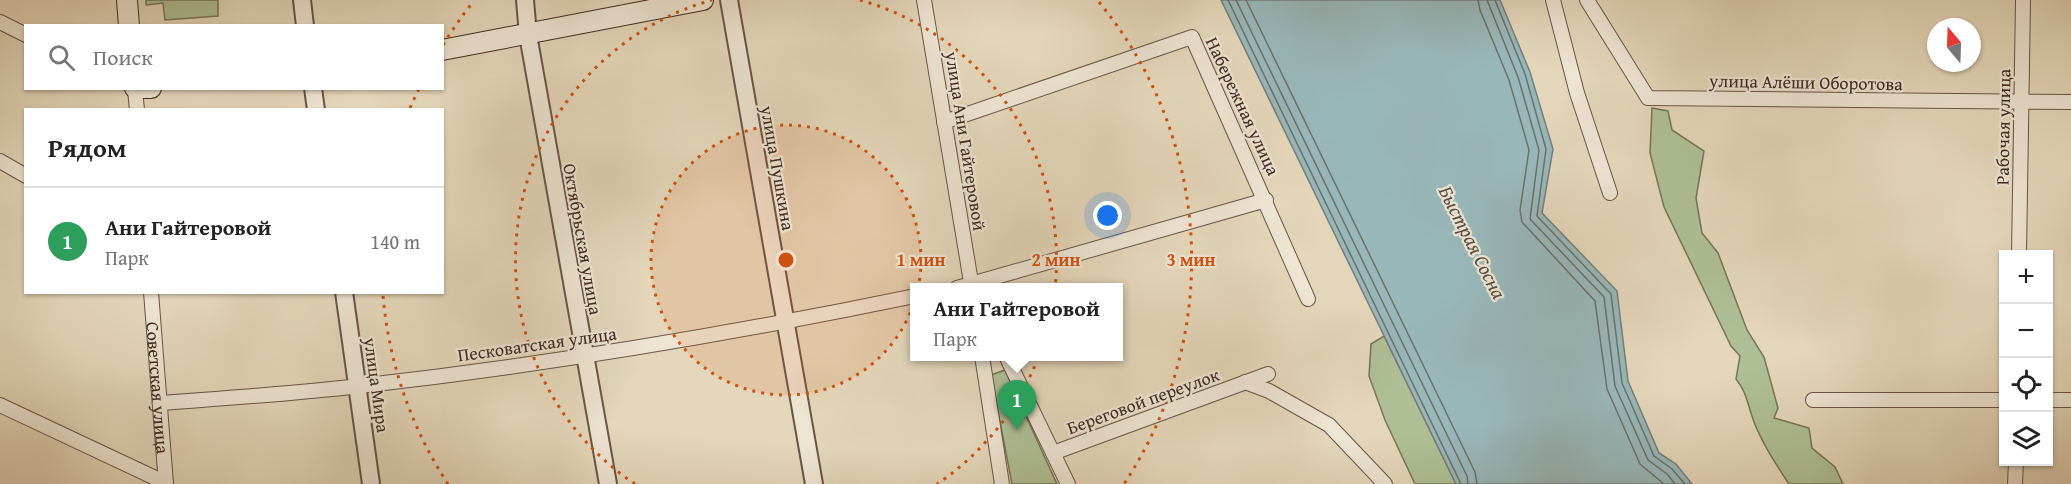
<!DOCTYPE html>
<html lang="ru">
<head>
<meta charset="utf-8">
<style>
	:root { --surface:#fff; --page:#f2f2f2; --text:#222; --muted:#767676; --line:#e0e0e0; --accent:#8f2418 }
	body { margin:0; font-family:"Gentium Book Plus",serif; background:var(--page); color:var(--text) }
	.controls { position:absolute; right:18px; bottom:18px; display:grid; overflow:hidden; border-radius:0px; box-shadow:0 2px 4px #0004 }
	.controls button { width:54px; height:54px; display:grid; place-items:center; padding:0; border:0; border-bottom:2px solid var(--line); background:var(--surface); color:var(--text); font:30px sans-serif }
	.compass { position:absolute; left:1927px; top:18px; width:54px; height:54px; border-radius:50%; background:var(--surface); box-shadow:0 2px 4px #0004; rotate:341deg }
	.you { position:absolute; left:1108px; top:216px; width:21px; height:21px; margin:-15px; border:4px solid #fff; border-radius:50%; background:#1a73e8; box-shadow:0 0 0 9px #1a73e833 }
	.badge { display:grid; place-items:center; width:39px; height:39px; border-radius:50%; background:var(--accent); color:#fff; font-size:20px; font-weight:700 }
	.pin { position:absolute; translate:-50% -50px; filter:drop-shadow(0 2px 3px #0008) }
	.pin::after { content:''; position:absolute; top:32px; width:21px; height:18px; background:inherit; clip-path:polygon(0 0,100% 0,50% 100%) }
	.popup { position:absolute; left:910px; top:283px; width:213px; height:78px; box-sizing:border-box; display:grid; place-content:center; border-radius:0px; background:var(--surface); filter:drop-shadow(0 2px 4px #0005); font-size:20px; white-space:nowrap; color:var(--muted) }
	.popup b { font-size:22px; color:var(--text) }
	.popup::after { content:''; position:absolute; left:50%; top:100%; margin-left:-12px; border:12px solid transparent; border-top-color:var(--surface) }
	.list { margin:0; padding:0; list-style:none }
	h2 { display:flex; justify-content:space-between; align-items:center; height:78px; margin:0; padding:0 24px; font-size:26px }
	h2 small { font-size:20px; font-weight:400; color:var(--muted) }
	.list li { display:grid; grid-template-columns:39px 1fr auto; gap:18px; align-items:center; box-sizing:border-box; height:108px; padding:0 24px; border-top:2px solid var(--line) }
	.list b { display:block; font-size:22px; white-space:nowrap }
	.list p { margin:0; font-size:20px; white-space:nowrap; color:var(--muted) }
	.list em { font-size:20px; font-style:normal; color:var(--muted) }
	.icon { flex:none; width:33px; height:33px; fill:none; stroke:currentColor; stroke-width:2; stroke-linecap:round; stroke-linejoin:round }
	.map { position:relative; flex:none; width:2071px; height:484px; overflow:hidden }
	.search { position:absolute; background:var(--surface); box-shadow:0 2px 4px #0004; left:24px; top:24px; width:420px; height:66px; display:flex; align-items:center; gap:15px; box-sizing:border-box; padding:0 21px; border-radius:0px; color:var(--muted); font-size:22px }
	.panel { position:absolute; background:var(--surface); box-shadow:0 2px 4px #0004; left:24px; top:108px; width:420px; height:186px; border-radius:0px }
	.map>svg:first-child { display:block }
	.green { fill:#aebf95; stroke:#76745a; stroke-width:1.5 }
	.water { fill:#98b7b9; stroke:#747e7b; stroke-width:1.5 }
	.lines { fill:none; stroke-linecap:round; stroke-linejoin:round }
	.shore { stroke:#6c706c; stroke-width:1.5 }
	.minor-casing { stroke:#685446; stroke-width:16 }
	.tertiary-casing { stroke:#685446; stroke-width:20 }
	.secondary-casing { stroke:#3f281f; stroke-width:22 }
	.minor { stroke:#ede4d2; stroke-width:14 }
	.tertiary { stroke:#ede4d2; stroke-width:16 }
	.secondary { stroke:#ede4d2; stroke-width:20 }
	.ring { fill:none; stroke:#cf520f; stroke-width:3; stroke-dasharray:3 6 }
	.labels { text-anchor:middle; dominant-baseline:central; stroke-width:4.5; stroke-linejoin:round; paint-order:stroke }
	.street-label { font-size:18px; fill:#3f281f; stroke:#ede4d2 }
	.water-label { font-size:20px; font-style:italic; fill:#554c46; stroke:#ede4d2 }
	.centre { fill:#cf520f; stroke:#ede4d2; stroke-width:3 }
	.ring-label { font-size:18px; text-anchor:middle; font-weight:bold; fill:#cf520f; stroke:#ede4d2; stroke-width:4.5; stroke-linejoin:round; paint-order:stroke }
</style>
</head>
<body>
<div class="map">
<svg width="2071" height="484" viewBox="0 0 2071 484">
	<rect width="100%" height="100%" fill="#e4d6ba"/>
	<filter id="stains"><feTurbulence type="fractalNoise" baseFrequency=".00333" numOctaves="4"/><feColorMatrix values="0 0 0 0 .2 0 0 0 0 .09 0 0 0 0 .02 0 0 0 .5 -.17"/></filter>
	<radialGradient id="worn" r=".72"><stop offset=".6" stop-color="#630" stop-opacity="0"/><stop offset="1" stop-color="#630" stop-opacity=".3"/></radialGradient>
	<path class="green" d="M146,0H218V16L165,20L163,3L146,5Z
		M1652,108L1668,111L1672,130L1704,151L1696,198L1702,233L1718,253L1747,330L1764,357L1778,408L1774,418L1809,428L1812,448L1835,467L1843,484H1789C1775,463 1758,437 1751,413C1746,398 1746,392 1736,379L1740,356L1731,346L1664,207L1650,153Z
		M1384,336L1456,484H1415L1385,420L1369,376L1371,344Z
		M1005,370L1057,484H1012L991,375Z"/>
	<path class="water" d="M1221,0H1500L1530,72L1553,149L1542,213L1617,291L1628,381L1659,453L1676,464L1692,484H1456Z"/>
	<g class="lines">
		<path class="shore" d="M1228,0L1461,484
			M1236,0L1467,476L1468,484
			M1246,0L1475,472L1477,484
			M1478,0L1480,10L1509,80L1529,150L1520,210L1522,222L1595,301L1607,389L1640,464L1664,484
			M1487,0L1518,77L1539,150L1530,219L1604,297L1615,386L1648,460L1667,474L1675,484
			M1495,0L1525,74L1546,149L1537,216L1611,294L1622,383L1654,456L1672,469L1685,484"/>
		<defs>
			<g id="minor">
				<path d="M924,0L972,288"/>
				<path d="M1553,0L1577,93L1610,193"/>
				<path d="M1587,0L1648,98L2071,102"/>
				<path d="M0,22L26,35"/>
				<path d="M132,88L135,90L137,110"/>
				<path d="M944,122L1192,37L1308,299"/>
				<path d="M0,161L26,176"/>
				<path d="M2019,255L2023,0"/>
				<path d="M957,288L1266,200"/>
				<path id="s1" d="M151,292L166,484"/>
				<path d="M982,356L1002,484"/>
				<path d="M1006,356L1068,484"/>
				<path d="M1245,382L1269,391L1329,425L1385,484"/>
				<path d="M1813,400H2004"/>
				<path d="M2048,400H2071"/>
				<path d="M160,403C226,398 293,394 359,386C546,365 731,334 915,296"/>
				<path d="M0,405L166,483"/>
				<path d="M1053,453L1268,374"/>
				<path d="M2015,484L2016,462"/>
			</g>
			<path id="tertiary" d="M302,0L305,26
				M525,0L528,35L608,484
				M729,0L814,484
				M313,88L316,110
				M344,292L371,484"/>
			<path id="secondary" d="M127,0L129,26
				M442,50L703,0
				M135,88H151"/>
		</defs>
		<use href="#minor" class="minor-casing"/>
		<use href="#tertiary" class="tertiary-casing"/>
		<use href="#secondary" class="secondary-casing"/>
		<use href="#minor" class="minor"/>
		<use href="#tertiary" class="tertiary"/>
		<use href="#secondary" class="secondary"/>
	</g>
	<circle cx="786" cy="260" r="135" fill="#cf520f" fill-opacity=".12"/>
	<g class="ring">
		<circle cx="786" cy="260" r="135"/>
		<path d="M635 484A270 270 0 0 1 712 0M860 0A270 270 0 0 1 937 484"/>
		<path d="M448 484A405 405 0 0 1 383 295M410 108A405 405 0 0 1 419 89M443 45A405 405 0 0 1 473 2M1099 2A405 405 0 0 1 1124 484"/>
	</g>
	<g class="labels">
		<g class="street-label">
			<text transform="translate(1806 82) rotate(1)">улица Алёши Оборотова</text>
			<text transform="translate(1243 106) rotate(65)">Набережная улица</text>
			<text transform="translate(2003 127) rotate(-89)">Рабочая улица</text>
			<text transform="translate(966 141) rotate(81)">улица Ани Гайтеровой</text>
			<text transform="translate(778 168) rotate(80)">улица Пушкина</text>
			<text transform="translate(583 239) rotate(80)">Октябрьская улица</text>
			<text transform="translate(537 344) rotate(-8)">Песковатская улица</text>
			<text transform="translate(377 385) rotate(82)">улица Мира</text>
			<text stroke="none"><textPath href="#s1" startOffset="96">Советская улица</textPath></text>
			<text transform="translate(1143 401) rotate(-20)">Береговой переулок</text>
		</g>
		<g class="water-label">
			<text transform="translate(1473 242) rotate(63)">Быстрая Сосна</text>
		</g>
	</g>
	<circle cx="786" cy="260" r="9" class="centre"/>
	<g class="ring-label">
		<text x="921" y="266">1 мин</text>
		<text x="1056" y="266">2 мин</text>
		<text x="1191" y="266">3 мин</text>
	</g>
	<rect width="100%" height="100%" filter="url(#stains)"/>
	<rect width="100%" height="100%" fill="url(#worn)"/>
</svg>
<div class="controls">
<button>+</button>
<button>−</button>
<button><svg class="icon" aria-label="locate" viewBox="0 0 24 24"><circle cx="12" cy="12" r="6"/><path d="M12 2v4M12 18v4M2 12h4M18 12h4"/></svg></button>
<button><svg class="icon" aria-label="layers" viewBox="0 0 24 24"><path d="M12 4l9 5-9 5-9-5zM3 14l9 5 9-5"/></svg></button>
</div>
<svg class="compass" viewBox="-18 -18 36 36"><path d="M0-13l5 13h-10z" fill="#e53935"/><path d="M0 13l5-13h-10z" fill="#767676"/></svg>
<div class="you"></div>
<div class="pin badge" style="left:1017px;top:430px;background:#2e9e5b">1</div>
<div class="popup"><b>Ани Гайтеровой</b>Парк</div>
<div class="search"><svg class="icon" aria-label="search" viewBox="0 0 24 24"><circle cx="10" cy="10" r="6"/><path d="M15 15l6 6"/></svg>Поиск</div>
<section class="panel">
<h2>Рядом<small></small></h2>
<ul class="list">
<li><span class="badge" style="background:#2e9e5b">1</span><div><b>Ани Гайтеровой</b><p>Парк</p></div><em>140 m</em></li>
</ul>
</section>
</div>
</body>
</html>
